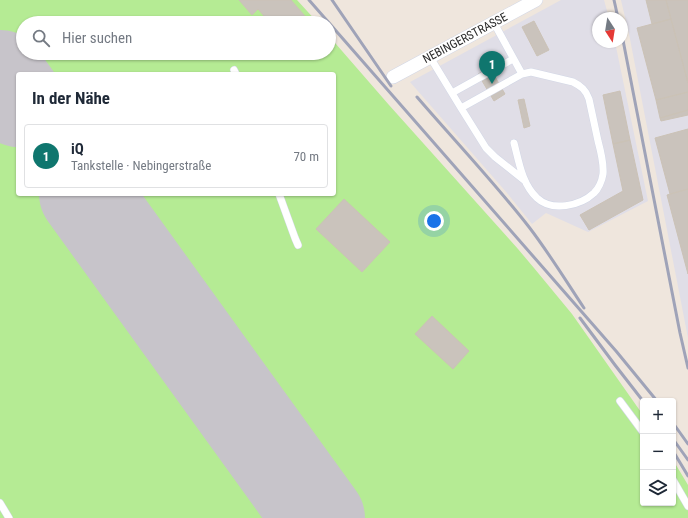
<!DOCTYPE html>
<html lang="de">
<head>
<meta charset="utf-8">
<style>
	:root { --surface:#fff; --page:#f2f2f3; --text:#1f2937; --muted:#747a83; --line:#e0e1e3; --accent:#0f766e }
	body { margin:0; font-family:"Roboto Condensed",sans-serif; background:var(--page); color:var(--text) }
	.controls { position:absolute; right:12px; bottom:12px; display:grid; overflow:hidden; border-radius:4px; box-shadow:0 1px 3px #0004 }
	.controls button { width:36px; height:36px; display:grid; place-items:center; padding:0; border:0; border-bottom:1px solid var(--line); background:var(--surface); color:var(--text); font:20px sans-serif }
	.compass { position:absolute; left:592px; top:12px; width:36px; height:36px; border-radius:50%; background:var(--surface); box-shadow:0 1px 3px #0004; rotate:168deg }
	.you { position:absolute; left:434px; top:221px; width:14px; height:14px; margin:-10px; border:3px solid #fff; border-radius:50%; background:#1a73e8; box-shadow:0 0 0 6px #1a73e833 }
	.badge { display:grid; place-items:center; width:26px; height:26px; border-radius:50%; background:var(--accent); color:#fff; font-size:13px; font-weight:700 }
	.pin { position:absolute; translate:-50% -33px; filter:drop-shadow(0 1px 2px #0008) }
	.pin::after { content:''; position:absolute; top:21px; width:14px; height:12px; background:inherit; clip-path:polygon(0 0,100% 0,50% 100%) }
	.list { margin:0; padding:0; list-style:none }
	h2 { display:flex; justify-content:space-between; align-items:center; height:52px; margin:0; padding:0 16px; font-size:17px }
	h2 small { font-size:13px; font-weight:400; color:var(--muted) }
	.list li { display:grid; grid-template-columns:26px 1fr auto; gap:12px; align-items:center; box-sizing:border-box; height:64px; margin:0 8px 8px; padding:0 8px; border:1px solid var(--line); border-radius:4px }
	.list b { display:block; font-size:15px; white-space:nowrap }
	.list p { margin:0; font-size:13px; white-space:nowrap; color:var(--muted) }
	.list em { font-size:13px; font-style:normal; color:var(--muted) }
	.icon { flex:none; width:22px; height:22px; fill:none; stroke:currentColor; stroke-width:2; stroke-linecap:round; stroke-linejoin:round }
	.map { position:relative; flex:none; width:688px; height:518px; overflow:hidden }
	.search { position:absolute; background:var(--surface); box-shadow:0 1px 3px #0004; left:16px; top:16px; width:320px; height:44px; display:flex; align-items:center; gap:10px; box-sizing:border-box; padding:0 14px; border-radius:22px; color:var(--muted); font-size:15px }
	.panel { position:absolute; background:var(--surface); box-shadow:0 1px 3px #0004; left:16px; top:72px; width:320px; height:124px; border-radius:4px }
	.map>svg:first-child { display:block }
	.industrial { fill:#e0dee7 }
	.green { fill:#b5eb94; fill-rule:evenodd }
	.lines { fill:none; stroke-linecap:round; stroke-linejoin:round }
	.runway { stroke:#c7c4ca; stroke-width:92 }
	.building { fill:#cac3bc; stroke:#cbc2b6 }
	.lane-casing { stroke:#d2d7e6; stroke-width:8 }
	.street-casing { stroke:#d2d7e6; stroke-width:14 }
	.lane { stroke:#fff; stroke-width:7 }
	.street { stroke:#fff; stroke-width:13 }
	.rail { stroke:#9fa3b8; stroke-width:3 }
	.labels { text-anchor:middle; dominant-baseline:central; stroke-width:3; stroke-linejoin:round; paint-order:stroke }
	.street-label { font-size:12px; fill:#2c2c2c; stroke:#fff }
</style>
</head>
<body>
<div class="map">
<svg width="688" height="518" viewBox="0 0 688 518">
	<rect width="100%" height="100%" fill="#efe6dd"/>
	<path class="industrial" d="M561,0H604L609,18H598V42H615L648,201L588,232L546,213L532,224L507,193L410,82Z
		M621,0H688V338L629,34Z"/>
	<path class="green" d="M0,0H297L318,23H23V53H329V36L389,105L518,249L534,268L572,314L643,415V503H673V460L688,485V518H0ZM18,74H334V194H18Z"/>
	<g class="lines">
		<path class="runway" d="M0,76L18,101
			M85,194L319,518"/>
	</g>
	<path class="building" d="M239,0H291L311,23H270L258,9L252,15Z
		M646,0H666L671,19L652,24Z
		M666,0H688V83L671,19Z
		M671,19L688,83V92L656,100L637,28Z
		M534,21L549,50L537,56L522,27Z
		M490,68L505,94L494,101L478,74Z
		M620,91L630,140L613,144L603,95Z
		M688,92V110L660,118L656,100Z
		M524,99L530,126L524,128L518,100Z
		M688,110V115L661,121L660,118Z
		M688,129V189L670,194L655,138Z
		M630,140L643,200L589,230L580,215L623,191L613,144Z
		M688,189V274L667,195Z
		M344,199L390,242L362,272L316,229Z
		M432,316L469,351L453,369L415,334Z"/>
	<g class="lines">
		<defs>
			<path id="lane" d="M430,57L461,108L522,74L494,23
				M234,70L236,74
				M452,93L513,59
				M461,108L486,148L495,157L524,180
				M514,143C519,162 522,184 537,198C552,212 580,206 594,193C598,189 602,181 603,174C604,163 601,152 598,141C595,127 592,113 589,99C586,90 581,86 573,82L531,72L522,74
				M279,194L295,238L298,245
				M620,401L643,432
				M673,480L688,506
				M0,503L9,518"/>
			<path id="street" d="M393,77L536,0"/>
		</defs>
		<use href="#lane" class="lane-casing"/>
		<use href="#street" class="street-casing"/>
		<use href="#lane" class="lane"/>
		<use href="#street" class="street"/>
		<path class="rail" d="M309,0L616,351L657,401
			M332,0L391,86
			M614,0L618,18
			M622,35L680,333L688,368
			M417,97C454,140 494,182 529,227C549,253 566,281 584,308
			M580,318L615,365L643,401
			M673,423L688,444
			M673,439L688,460
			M673,451L688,476"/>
	</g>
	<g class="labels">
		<g class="street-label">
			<text transform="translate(465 38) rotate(-28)">NEBINGERSTRASSE</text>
		</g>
	</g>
</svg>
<div class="controls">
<button>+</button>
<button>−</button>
<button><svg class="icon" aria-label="layers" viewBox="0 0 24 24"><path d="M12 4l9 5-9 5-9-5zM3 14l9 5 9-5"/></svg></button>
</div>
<svg class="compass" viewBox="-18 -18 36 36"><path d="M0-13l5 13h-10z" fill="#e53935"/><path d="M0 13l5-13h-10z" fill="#747a83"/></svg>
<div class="you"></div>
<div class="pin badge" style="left:492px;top:84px">1</div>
<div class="search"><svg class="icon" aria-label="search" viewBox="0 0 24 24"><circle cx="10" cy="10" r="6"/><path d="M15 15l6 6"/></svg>Hier suchen</div>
<section class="panel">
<h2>In der Nähe<small></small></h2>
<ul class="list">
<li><span class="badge">1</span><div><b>iQ</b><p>Tankstelle · Nebingerstraße</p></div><em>70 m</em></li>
</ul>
</section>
</div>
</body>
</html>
